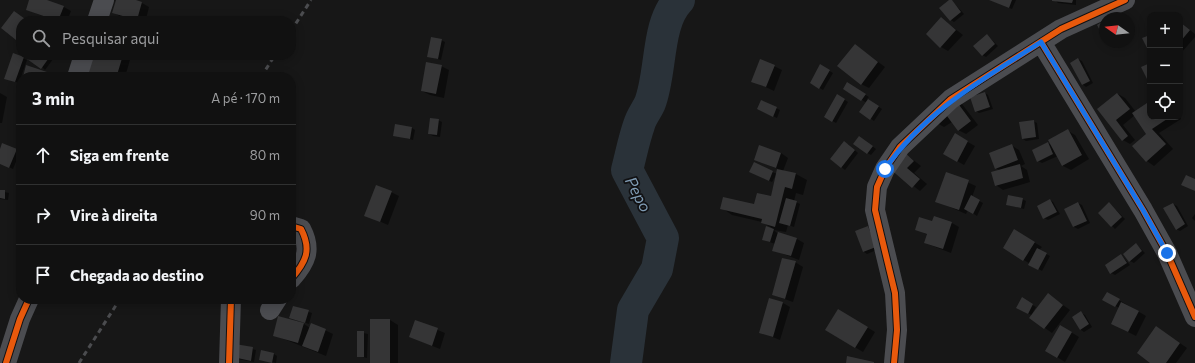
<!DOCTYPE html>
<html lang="pt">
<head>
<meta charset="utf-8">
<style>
	:root { --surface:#111; --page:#1e1f1f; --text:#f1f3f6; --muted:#9c9d9f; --line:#303131 }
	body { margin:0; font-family:Commissioner,sans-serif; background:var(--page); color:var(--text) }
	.controls { position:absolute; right:12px; top:12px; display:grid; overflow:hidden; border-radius:8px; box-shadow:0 2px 10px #0003 }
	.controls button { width:36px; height:36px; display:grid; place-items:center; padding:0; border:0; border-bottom:1px solid var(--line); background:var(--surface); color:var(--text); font:20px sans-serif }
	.compass { position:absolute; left:1099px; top:12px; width:36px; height:36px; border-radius:50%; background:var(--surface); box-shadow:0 2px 10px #0003; rotate:284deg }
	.stop { position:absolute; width:12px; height:12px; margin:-9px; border:3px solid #1a73e8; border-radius:50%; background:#fff }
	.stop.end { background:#1a73e8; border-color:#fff; box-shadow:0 1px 4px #0008 }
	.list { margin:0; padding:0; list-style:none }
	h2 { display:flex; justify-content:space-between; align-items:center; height:52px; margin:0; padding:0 16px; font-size:17px }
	h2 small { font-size:13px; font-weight:400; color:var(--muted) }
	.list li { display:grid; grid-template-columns:26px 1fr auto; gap:12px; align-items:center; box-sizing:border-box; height:60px; padding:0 16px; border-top:1px solid var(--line) }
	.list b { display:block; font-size:15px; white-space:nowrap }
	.list em { font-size:13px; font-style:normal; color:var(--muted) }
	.icon { flex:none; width:22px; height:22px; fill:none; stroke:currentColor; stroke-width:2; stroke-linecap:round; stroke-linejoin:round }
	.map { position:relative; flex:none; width:1195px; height:363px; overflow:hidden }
	.search { position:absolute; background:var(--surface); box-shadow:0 2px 10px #0003; left:16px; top:16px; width:280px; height:44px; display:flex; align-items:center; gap:10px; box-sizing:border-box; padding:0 14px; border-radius:16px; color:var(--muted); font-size:15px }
	.panel { position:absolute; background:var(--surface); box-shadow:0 2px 10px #0003; left:16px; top:72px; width:280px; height:232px; border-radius:16px }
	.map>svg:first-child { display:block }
	.shadow { fill:#0007 }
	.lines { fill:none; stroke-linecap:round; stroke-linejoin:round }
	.river { stroke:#2a3239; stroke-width:32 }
	.building { fill:#353536 }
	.street { stroke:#4b4c50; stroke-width:20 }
	.rail { stroke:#4b4c4f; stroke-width:3; stroke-dasharray:5 4; stroke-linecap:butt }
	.cycleway-casing { stroke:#111113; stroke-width:8 }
	.cycleway { stroke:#e8590c; stroke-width:6 }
	.route { stroke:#1a73e8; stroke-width:5 }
	.labels { text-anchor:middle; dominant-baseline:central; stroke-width:3.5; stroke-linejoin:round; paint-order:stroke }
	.water-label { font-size:16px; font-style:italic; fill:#7f9bb3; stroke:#111113 }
</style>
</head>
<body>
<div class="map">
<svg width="1195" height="363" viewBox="0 0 1195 363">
	<rect width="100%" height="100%" fill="#171717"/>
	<path class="shadow" d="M30,0H44L64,7L71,11L67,21H56L35,13L27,9Z
		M117,0H132L142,3L149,7L146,19L155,21H135L121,17L113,12Z
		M951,0L964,14L954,22L951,20Z
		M990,0H1016L1012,9Z
		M1055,0H1076V5L1058,3Z
		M14,12L28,21H21V42L17,39Z
		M1116,14L1122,18H1110Z
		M941,18L963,35L948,51L941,47Z
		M1180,22L1195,34V37L1181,53Z
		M1129,27L1134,35L1129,37Z
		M987,35L998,46L986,57L982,55Z
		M441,40L445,42L441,60L428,56Z
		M1108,42H1122L1115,46Z
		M855,45L885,67L869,88L861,84Z
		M31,55H56L45,70Z
		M120,55L130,60L125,77L114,75L113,77H87Z
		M23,58L27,60L19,83L7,79Z
		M1078,59L1082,61L1093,83L1086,87L1082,84Z
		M441,66L449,70L444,98L430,95L422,91Z
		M774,66L782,70L774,91L753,81Z
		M821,66L833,73L823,90L811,83Z
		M50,74L55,77H24Z
		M847,84L869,97L867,99L882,109L874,121L861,112L867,103L844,89Z
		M0,93L7,97L2,123H0Z
		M985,93L988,95L993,109L979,113L976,111Z
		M1118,94L1125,98L1136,112L1150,103V117H1180L1181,119L1159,133L1173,149L1154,166L1147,161L1133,146L1147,134L1135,115L1123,125L1135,140L1130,144L1123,140L1099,109Z
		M837,95L848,102L836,123L825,117Z
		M954,99L962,104L978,125L966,134L958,130L952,122L944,127L937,123Z
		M762,101L780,110L777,118L762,111Z
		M21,114V123L19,121Z
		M438,120L442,122L440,137L433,136L429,134Z
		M1033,121L1037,123L1039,139L1026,141L1023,139Z
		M412,128L415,130L413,140L394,135Z
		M1068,131L1075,135L1089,159L1071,170L1063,166L1058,156L1042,163L1038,161L1048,143L1053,146Z
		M955,135L975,146L964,165L945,154Z
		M863,139L876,149L871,155L867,153Z
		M848,144L858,153L845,170L831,159Z
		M1011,145L1019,150L1025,164L1021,166L1027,170L1030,182L1003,190L996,185L1001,171L996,168Z
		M16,150L20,152L13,169L0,163V152Z
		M902,151L921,166L914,173L927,184L920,191L889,167Z
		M781,153L788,158L783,171L796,174L807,180L803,195L796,193L794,201L800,204L794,227L788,225L786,232L774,230L777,233L797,239L804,243L799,260L773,250L775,244L764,240L772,228L762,222L732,215L722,208L754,206L771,197L776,175L772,182L754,174V164L777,174L778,169L755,159Z
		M946,173L976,186L972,197L983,203L977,216L968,210L966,214L936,201Z
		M0,191L9,193L8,200L0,199Z
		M391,192L399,196L388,225L365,215Z
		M1022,199L1026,201L1024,209L1008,205Z
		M1050,200L1053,202L1060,214L1048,220L1044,218Z
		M1078,203L1082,205L1090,223L1078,229L1074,227L1066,209Z
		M1110,204L1125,219L1115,229L1100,213Z
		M1173,204L1177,206L1188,226L1180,231L1176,229Z
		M1195,214V221L1192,218Z
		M933,222L952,223L959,227L951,253L925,243L928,235L916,229Z
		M868,227L871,230L879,249L867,254L864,252Z
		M1015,231L1042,247L1039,250L1050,256L1042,271L1004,248Z
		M1136,244L1145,253L1134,263L1130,261Z
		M1121,255L1130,265L1115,275L1111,273Z
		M795,262L803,267L793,302L773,295Z
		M1107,293L1146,316L1136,336L1120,328L1119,308L1104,299Z
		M1049,295L1070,310L1052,333L1031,318L1033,316L1017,307L1022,299L1036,307L1032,314Z
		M783,303L790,307L780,340L760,332Z
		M294,307L312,313L309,324L294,319Z
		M838,310L875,332L863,352L826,330Z
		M1081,313L1085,315L1092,327L1084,332L1081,330L1073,317Z
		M371,320H390L398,325V363H371Z
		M416,321L445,333L440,349L410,337Z
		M304,324L310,328L312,324L333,334L326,356L274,335Z
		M1061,326L1079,337L1065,362L1047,351Z
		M1157,327L1187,348L1176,363H1152Z
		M358,332L368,334L367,358L358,356Z
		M236,345L256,350L254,362L237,359Z
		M274,354L277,356L276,363L260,359Z"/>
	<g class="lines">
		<path class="river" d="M626,363L633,310L657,269L663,238L627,170C631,155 634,139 639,125C641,117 647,110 650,103C662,71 656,24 679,0"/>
	</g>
	<path class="building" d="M29,0H47L64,6L58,21L26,10Z
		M116,0H136L142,2L137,20L112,13Z
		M949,0H952L961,12L950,21L939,8Z
		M989,0H1012L1009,8Z
		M1052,0H1073L1072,3L1052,1Z
		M14,11L28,21H21V33L16,40L1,28Z
		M142,16L157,21H141Z
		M941,17L956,30L940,48L926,34Z
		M1105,20V40L1097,25Z
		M1180,22L1190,30L1180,42Z
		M987,34L995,44L982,56L973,46Z
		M1150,35V54L1142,38Z
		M431,37L442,39L438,59L427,57Z
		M855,44L878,62L861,85L837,66Z
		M13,53L24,57L15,82L4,79Z
		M30,55H51L41,69L27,59Z
		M93,55H123L117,75L106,72L105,77H86Z
		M1078,58L1090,81L1082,85L1070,63Z
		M760,59L775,65L766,87L751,82Z
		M426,62L442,65L436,94L421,91Z
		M1150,63V85L1141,67Z
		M820,64L830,70L819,89L810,83Z
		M26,65L50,73L49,77H23Z
		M847,82L866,94L861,101L843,89Z
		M985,92L990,107L975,112L970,97Z
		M1117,93L1130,109L1116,120L1128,136L1122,141L1097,109Z
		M837,94L845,99L832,122L824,117Z
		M954,98L971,121L958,131L947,116Z
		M868,99L879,106L870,120L859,112Z
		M761,100L777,107L773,117L757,109Z
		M1150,101V117H1170L1152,129L1166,144L1146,162L1132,146L1146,134L1132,113Z
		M430,118L439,119L437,135L428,134Z
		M1034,120L1036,137L1022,139L1019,122Z
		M395,124L412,127L410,139L393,136Z
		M1068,129L1082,155L1062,166L1048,140Z
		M955,133L968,141L957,162L943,154Z
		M859,136L873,146L867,154L853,144Z
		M844,141L855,150L841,168L830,159Z
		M1048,142L1053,154L1037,162L1032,150Z
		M2,143L17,149L9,168L0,164V149Z
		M1012,144L1018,160L995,169L989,153Z
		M759,145L781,153L776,168L754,160Z
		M902,150L914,161L907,168L920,179L912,188L888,167Z
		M754,162L773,171L769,181L749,172Z
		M1020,164L1023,178L995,186L991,172Z
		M777,169L796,173L792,189L785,187L775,227L761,223L762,219L720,209L723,197L754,204L757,193L771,196Z
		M946,172L969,180L959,210L935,202Z
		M1186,175L1195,179V191L1181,185Z
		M376,185L392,191L380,222L364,216Z
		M0,190H5V199L0,198Z
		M971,195L980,200L973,214L964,209Z
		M1008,195L1023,198L1021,208L1006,205Z
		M786,198L797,201L790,226L779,223Z
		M1050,199L1057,212L1043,219L1037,206Z
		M1078,202L1087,221L1073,227L1064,209Z
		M1109,202L1122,217L1111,227L1098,213Z
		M1173,203L1185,224L1176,230L1163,208Z
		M934,216L952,222L943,249L924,243L927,234L915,230L919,217L932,221Z
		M766,226L774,229L770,242L762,240Z
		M868,226L876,247L863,252L855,231Z
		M1014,229L1035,242L1023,261L1003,248Z
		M778,232L797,238L791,256L772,251Z
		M1136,243L1142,251L1129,262L1123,254Z
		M1037,248L1047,253L1038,270L1028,265Z
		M1121,254L1127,263L1110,274L1105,265Z
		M782,258L796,261L785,299L772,295Z
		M1107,292L1120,299L1115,307L1102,300Z
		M1048,293L1063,305L1044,329L1029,318Z
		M1022,297L1033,304L1028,314L1016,308Z
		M769,298L783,302L773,337L759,333Z
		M1121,302L1139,311L1128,332L1111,324Z
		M293,306L309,310L305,323L289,318Z
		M838,309L868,327L855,348L825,330Z
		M1081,311L1089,324L1080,330L1072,317Z
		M278,316L304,323L298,343L273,336Z
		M370,319H390V363H370Z
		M415,320L438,328L432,346L409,337Z
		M311,323L326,329L318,352L302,346Z
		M1060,325L1072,332L1057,358L1045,351Z
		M1156,326L1180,343L1166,363H1150L1137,353Z
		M357,331H364V357H357Z
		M235,344L253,347L251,361L233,357Z
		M261,350L274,353L272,363L259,360Z
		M847,356L874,362V363H846Z"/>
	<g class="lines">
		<path class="street" d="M97,21L104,0
			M1041,42L1143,210L1167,253L1195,317
			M77,77L84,55
			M291,226L301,229C312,250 306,262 291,279
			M270,310L277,299
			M6,363L20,319L29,299
			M229,363L231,299
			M894,363L897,330L895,293L875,210L877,187L885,169L900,147L951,99L1061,29L1125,0"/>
		<path class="rail" d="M291,31L311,0
			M261,77L275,55
			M79,363L120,299"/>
		<defs>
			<path id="cycleway" d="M1041,42L1143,210L1167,253L1195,317
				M291,226L301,229C312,250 306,262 291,279
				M6,363L20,319L29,299
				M229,363L231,299
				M894,363L897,330L895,293L875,210L877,187L885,169L900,147L951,99L1061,29L1125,0"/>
		</defs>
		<use href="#cycleway" class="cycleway-casing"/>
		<use href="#cycleway" class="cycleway"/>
	</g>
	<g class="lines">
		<path class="route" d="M885,169C925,111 982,80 1041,42L1143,210L1167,253"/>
	</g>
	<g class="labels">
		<g class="water-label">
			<text transform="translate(639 194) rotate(62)">Pepo</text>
		</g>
	</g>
</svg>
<div class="controls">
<button>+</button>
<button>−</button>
<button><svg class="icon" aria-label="locate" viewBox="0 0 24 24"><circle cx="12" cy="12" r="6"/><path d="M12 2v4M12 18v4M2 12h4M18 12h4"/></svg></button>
</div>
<svg class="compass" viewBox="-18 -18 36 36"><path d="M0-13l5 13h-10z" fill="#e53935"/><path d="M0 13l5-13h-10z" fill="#9c9d9f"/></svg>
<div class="stop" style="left:885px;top:169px"></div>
<div class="stop end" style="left:1167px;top:253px"></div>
<div class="search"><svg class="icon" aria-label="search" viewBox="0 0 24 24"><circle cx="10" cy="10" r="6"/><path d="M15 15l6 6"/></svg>Pesquisar aqui</div>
<section class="panel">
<h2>3 min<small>A pé · 170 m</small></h2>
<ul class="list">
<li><svg class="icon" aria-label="ahead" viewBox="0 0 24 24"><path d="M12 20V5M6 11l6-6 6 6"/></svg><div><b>Siga em frente</b></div><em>80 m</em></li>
<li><svg class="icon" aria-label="right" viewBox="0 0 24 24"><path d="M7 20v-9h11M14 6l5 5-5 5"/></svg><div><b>Vire à direita</b></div><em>90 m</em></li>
<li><svg class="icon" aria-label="arrive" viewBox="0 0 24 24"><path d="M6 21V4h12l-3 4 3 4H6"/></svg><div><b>Chegada ao destino</b></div></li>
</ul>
</section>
</div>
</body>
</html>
